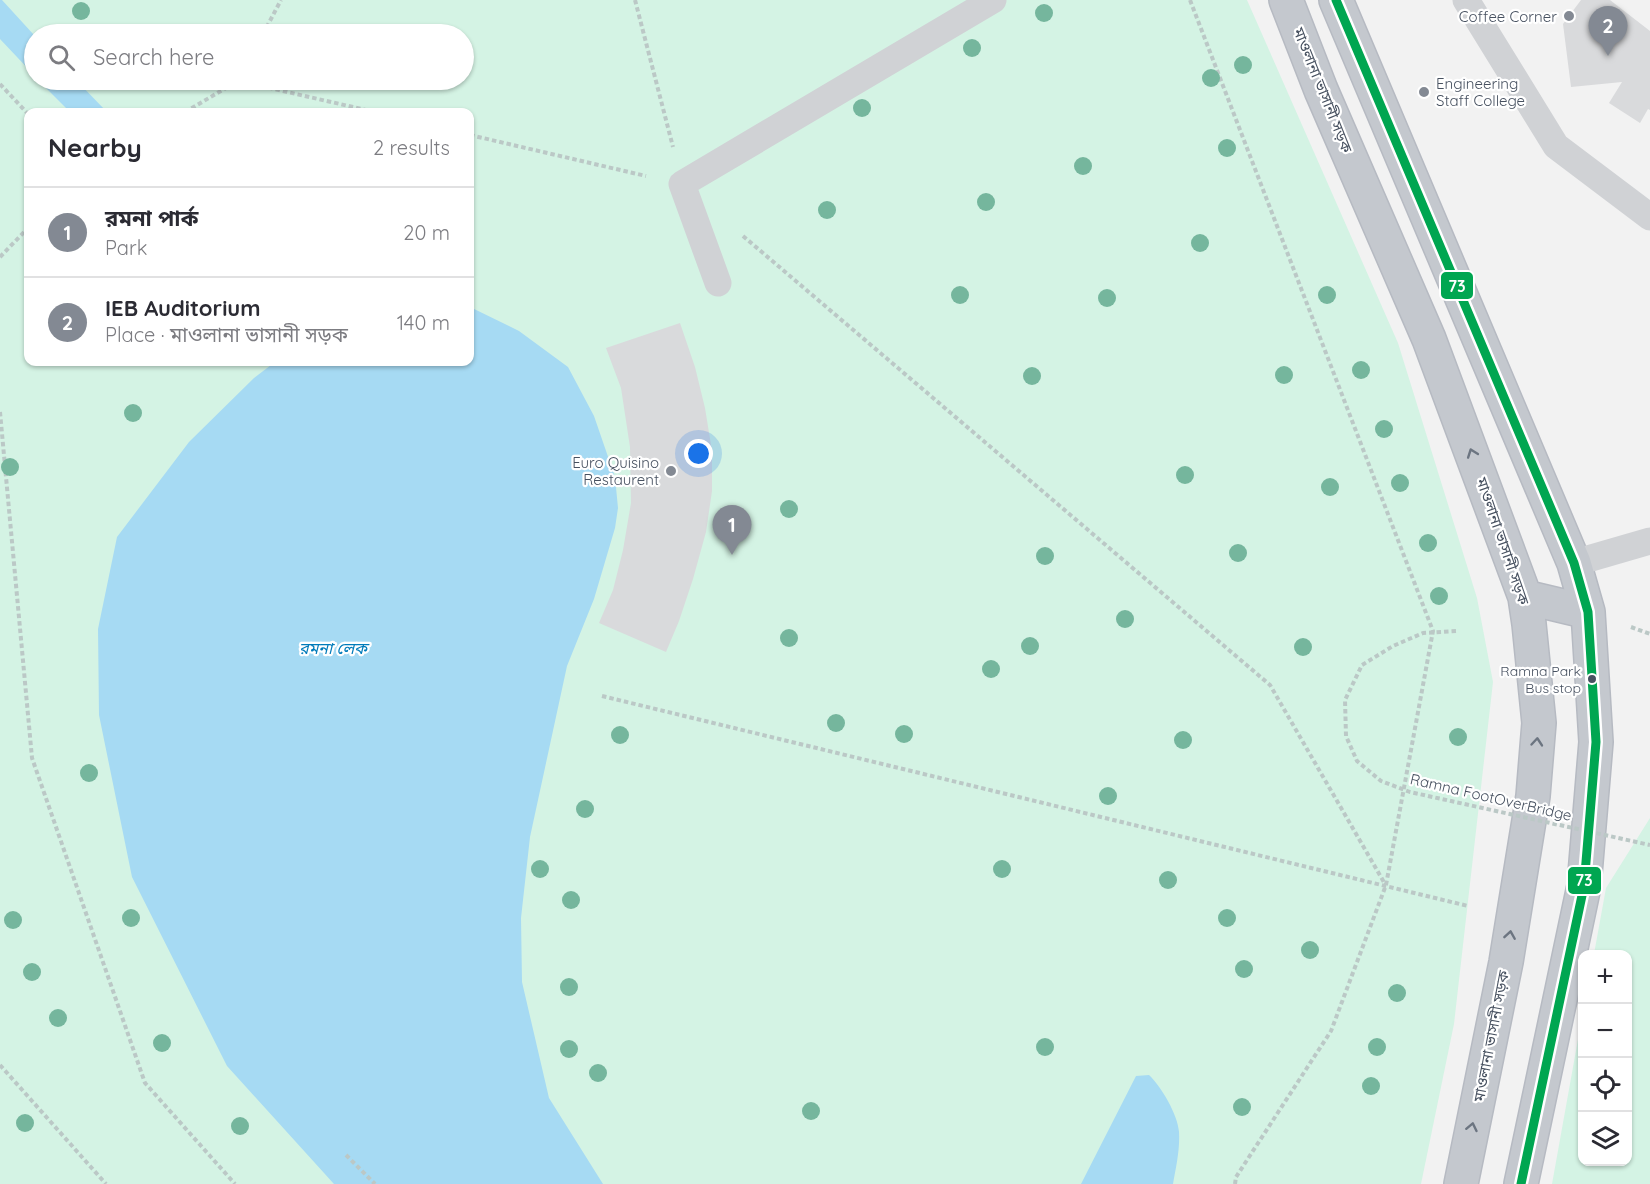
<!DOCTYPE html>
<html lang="en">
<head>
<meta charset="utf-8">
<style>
	:root { --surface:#fff; --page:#f7f7f7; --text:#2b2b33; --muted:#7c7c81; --line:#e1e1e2; --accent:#838993 }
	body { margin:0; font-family:Quicksand,"Noto Sans Bengali",sans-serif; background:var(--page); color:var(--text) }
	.controls { position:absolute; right:18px; bottom:18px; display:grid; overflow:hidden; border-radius:12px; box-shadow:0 2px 4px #0004 }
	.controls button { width:54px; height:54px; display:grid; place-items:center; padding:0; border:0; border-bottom:2px solid var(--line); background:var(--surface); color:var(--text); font:30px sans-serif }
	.you { position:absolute; left:699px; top:454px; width:21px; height:21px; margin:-15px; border:4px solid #fff; border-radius:50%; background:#1a73e8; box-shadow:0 0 0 9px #1a73e833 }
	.badge { display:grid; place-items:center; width:39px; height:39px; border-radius:50%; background:var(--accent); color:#fff; font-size:20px; font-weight:700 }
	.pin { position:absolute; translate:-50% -50px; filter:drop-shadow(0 2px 3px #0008) }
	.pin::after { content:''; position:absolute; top:32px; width:21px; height:18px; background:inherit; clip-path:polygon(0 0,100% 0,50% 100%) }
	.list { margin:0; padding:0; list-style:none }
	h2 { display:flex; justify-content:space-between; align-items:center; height:78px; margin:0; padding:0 24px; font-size:26px }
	h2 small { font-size:20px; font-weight:400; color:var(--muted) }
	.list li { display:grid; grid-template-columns:39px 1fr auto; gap:18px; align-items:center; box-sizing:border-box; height:90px; padding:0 24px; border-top:2px solid var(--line) }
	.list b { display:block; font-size:22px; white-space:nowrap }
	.list p { margin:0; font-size:20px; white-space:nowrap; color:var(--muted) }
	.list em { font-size:20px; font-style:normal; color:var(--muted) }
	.icon { flex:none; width:33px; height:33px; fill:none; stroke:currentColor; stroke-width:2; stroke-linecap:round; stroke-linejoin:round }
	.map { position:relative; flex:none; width:1650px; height:1184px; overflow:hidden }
	.search { position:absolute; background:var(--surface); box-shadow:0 2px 4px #0004; left:24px; top:24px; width:450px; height:66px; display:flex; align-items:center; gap:15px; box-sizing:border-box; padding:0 21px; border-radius:33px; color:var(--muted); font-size:22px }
	.panel { position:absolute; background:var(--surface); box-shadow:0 2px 4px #0004; left:24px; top:108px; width:450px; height:258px; border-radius:12px }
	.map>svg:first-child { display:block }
	.green { fill:#d4f3e4; fill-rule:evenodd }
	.water { fill:#a6daf3 }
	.building { fill:#d9dadc }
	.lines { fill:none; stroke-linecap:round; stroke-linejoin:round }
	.trunk-casing { stroke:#b6bac2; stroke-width:36 }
	.path { stroke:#bbc8c6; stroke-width:4; stroke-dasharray:4.5 3; stroke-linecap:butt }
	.service { stroke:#d0d2d5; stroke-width:27 }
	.trunk { stroke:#c4c8ce; stroke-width:33 }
	.path-bridge { stroke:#bbc8c6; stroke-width:4; stroke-dasharray:4.5 3; stroke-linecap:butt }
	.bus-1-casing { stroke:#fff; stroke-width:14 }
	.bus-1 { stroke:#00a651; stroke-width:9 }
	.tree { fill:#75b69d }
	.oneway { stroke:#6c7581 }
	.poi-dot { fill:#838993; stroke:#fff; stroke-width:2 }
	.bus-dot { fill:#475160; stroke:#fff; stroke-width:2 }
	.labels { text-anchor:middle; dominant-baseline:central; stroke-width:4.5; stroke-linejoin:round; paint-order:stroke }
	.bus-label { font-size:14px; fill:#475160; stroke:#fff; text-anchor:end }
	.poi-label { font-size:15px; fill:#475160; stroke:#fff; text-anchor:end }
	.street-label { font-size:15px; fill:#475160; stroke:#fff }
	.water-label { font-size:16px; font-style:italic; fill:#007bba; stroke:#fff }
	.line-badge { stroke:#fff; stroke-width:2 }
	.badge-label { font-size:16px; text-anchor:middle; font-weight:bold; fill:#fff }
</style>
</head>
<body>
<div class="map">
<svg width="1650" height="1184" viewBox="0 0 1650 1184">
	<rect width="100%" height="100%" fill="#f2f2f2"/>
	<path class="green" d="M0,0H1247L1398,343L1477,598L1493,682L1454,1024L1421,1184H0ZM34,34H464V80H34ZM28,112H470V362H28Z
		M1650,818V1184H1552L1582,1017V1162H1628V954H1594L1606,888Z"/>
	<path class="water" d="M0,0H2L34,35V75L0,39Z
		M38,80H76L107,112H70Z
		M470,307L519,331L568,367L594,416L615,477L618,508L615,528L594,599L567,666L530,837L521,918L522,982L549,1098L603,1184H334L227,1066L132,877L99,715L98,629L117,537L189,442L254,378L275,362H470Z
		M1149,1075C1161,1086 1178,1115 1179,1132C1180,1150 1176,1167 1173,1184H1081L1136,1076Z"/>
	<path class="building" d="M1581,0H1610L1650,31V110L1648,109L1640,123L1609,103L1622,82L1571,87L1563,24Z
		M680,323L695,367L705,408L712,451V491L706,532L693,579L679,621L666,652L599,623L613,590L623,550L631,503L630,447L621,388L606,348Z"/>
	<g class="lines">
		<defs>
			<path id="trunk" d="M1286,0L1321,90L1429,339L1525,597L1529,624L1539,723L1533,796L1506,962L1461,1184
				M1336,0L1574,563L1588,612L1596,742L1584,886L1521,1184
				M1525,597L1588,612"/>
		</defs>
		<use href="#trunk" class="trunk-casing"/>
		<path class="path" d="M635,0L673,147
			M1190,0L1433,631L1386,885L1331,1031L1236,1177L1235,1184
			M263,34L281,0
			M239,81L375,112
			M0,84L28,114
			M185,112L238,81
			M470,135L646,176
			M743,236L1270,685L1385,884
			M0,257L28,228
			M0,412L32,758L145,1083L235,1184
			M1631,627L1650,634
			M602,696L1468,906
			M0,1065L106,1184
			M346,1155L375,1184"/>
		<path class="service" d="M1466,0L1556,146L1650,217
			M718,283L682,184L993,0
			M1574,563L1650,541"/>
		<use href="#trunk" class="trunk"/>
		<path class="path-bridge" d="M1456,631L1423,633L1393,646L1362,665L1345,700L1346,736L1357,761L1381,781L1410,792L1650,845"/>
		<defs>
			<path id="bus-1" d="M1336,0L1574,563L1588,612L1596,742L1584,886L1521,1184"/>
		</defs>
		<use href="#bus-1" class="bus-1-casing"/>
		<use href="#bus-1" class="bus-1"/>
	</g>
	<g class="tree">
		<circle cx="81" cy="11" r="9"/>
		<circle cx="1044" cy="13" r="9"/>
		<circle cx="972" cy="48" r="9"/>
		<circle cx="1243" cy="65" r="9"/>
		<circle cx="1211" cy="78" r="9"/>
		<circle cx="862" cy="108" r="9"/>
		<circle cx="1227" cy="148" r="9"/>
		<circle cx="1083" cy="166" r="9"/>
		<circle cx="986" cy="202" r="9"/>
		<circle cx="827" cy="210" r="9"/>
		<circle cx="1200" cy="243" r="9"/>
		<circle cx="960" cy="295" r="9"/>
		<circle cx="1327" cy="295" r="9"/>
		<circle cx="1107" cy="298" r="9"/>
		<circle cx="1361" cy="370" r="9"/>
		<circle cx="1284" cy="375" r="9"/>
		<circle cx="1032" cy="376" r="9"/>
		<circle cx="133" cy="413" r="9"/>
		<circle cx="1384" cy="429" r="9"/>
		<circle cx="10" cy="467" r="9"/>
		<circle cx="1185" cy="475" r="9"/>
		<circle cx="1400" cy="483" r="9"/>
		<circle cx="1330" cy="487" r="9"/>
		<circle cx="789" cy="509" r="9"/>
		<circle cx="1428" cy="543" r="9"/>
		<circle cx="1238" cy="553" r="9"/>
		<circle cx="1045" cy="556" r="9"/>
		<circle cx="1439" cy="596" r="9"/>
		<circle cx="1125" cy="619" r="9"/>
		<circle cx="789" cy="638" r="9"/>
		<circle cx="1030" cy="646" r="9"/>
		<circle cx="1303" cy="647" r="9"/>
		<circle cx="991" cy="669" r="9"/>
		<circle cx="836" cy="723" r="9"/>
		<circle cx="904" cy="734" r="9"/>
		<circle cx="620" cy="735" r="9"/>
		<circle cx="1458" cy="737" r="9"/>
		<circle cx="1183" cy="740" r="9"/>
		<circle cx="89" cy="773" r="9"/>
		<circle cx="1108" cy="796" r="9"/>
		<circle cx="585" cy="809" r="9"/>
		<circle cx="540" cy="869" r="9"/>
		<circle cx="1002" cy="869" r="9"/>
		<circle cx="1168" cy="880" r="9"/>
		<circle cx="571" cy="900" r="9"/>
		<circle cx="131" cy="918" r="9"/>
		<circle cx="1227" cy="918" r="9"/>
		<circle cx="13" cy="920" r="9"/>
		<circle cx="1310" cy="950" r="9"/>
		<circle cx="1244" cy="969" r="9"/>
		<circle cx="32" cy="972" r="9"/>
		<circle cx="569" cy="987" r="9"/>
		<circle cx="1397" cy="993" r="9"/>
		<circle cx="58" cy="1018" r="9"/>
		<circle cx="162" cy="1043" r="9"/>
		<circle cx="1045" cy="1047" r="9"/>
		<circle cx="1377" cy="1047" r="9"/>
		<circle cx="569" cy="1049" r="9"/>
		<circle cx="598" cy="1073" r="9"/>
		<circle cx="1371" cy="1086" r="9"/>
		<circle cx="1242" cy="1107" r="9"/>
		<circle cx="811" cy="1111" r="9"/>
		<circle cx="25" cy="1123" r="9"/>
		<circle cx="240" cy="1126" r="9"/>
	</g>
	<defs><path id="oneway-chevron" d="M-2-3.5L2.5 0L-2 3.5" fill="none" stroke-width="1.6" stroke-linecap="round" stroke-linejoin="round" transform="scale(1.5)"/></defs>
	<g class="oneway">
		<use href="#oneway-chevron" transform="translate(1472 453) rotate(-110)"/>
		<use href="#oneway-chevron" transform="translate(1537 742) rotate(-85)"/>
		<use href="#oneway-chevron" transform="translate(1510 935) rotate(-81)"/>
		<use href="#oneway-chevron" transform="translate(1472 1127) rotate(-78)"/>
	</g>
	<g class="poi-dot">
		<circle cx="1569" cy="16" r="6"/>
		<circle cx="1424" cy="92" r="6"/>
		<circle cx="671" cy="471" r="6"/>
	</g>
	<circle class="bus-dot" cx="1592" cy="679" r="5"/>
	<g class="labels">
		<g class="bus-label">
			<text x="1581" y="671">Ramna Park<tspan x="1581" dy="17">Bus stop</tspan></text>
		</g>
		<g class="poi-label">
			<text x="1557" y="16">Coffee Corner</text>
			<text x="1436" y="83" text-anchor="start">Engineering<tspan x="1436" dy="17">Staff College</tspan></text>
			<text x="659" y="462">Euro Quisino<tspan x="659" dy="17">Restaurent</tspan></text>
		</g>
		<g class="street-label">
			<text transform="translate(1323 90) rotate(68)">মাওলানা ভাসানী সড়ক</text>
			<text transform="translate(1503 541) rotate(71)">মাওলানা ভাসানী সড়ক</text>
			<text transform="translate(1491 797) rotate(13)">Ramna FootOverBridge</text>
			<text transform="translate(1491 1036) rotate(-79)">মাওলানা ভাসানী সড়ক</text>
		</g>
		<g class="water-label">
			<text x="333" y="648">রমনা লেক</text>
		</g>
	</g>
	<g class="line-badge">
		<rect x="1440" y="271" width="34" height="29" rx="6" fill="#00a651"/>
		<rect x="1567" y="866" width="35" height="29" rx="6" fill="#00a651"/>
	</g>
	<g class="badge-label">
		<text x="1457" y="292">73</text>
		<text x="1584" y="886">73</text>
	</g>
</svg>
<div class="controls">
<button>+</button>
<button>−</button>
<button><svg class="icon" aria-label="locate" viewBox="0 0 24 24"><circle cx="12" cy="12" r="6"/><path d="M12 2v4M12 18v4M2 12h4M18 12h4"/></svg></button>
<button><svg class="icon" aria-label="layers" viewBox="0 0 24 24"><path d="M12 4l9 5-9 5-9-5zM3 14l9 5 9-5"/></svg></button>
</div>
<div class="you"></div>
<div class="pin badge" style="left:732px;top:555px">1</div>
<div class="pin badge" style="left:1608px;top:56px">2</div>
<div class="search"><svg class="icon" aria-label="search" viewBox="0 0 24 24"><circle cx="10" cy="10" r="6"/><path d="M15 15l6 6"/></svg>Search here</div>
<section class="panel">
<h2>Nearby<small>2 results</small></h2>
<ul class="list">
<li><span class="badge">1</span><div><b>রমনা পার্ক</b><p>Park</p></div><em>20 m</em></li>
<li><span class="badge">2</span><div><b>IEB Auditorium</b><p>Place · মাওলানা ভাসানী সড়ক</p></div><em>140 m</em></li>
</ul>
</section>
</div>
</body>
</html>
